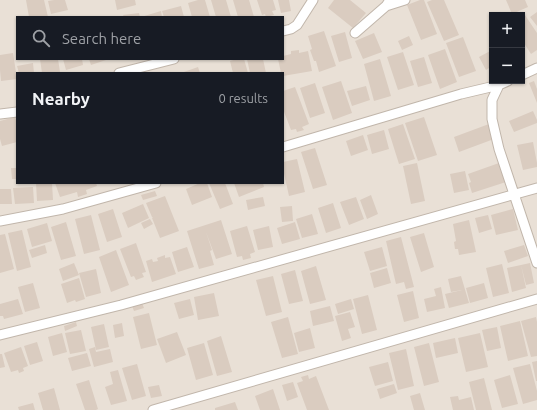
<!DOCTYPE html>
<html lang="en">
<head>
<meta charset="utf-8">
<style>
	:root { --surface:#171b24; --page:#242831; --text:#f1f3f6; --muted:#9ea1a6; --line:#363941 }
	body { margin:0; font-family:Ubuntu,sans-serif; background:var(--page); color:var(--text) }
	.controls { position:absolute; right:12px; top:12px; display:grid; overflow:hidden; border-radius:0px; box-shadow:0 1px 3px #0004 }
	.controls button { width:36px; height:36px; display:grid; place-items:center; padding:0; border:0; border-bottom:1px solid var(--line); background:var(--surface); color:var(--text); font:20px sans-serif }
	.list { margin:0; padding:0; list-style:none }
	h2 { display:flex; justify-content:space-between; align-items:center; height:52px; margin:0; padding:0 16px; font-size:17px }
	h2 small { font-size:13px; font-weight:400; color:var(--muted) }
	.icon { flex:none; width:22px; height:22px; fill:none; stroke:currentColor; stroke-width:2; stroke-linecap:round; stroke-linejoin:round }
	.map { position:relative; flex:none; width:537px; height:410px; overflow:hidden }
	.search { position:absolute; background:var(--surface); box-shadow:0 1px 3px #0004; left:16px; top:16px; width:268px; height:44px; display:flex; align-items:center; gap:10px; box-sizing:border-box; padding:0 14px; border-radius:0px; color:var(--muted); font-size:15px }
	.panel { position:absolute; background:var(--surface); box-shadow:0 1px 3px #0004; left:16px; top:72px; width:268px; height:112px; border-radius:0px }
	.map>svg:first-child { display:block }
	.residential { fill:#e9e0d6; fill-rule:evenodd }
	.building { fill:#daccc0 }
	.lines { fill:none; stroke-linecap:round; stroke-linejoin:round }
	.minor-casing { stroke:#c1b6ab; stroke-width:11 }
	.minor { stroke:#fff; stroke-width:9 }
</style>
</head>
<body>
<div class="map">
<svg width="537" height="410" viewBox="0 0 537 410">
	<rect width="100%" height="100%" fill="#f5efe8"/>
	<path class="residential" d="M0,0H537V410H0ZM492,15H522V81H492ZM17,17H283V59H17ZM17,73H283V183H17Z"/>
	<path class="building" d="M26,0H44L48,17H29Z
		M54,0H65L68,10L51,14L48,1Z
		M115,0H135L136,5L117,10Z
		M198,0H205L210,17H192L188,3Z
		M211,0H226L231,17H216Z
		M233,0H249L254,17H238Z
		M257,0H273L276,10L272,11L274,15L266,17L265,14L262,15Z
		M278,0H289L291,11L281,13Z
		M334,0H350L366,13L353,28L328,8Z
		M420,0H424L437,34L421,40L407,5Z
		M432,0H444L459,35L444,41L427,2Z
		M506,0H525L528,7L512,14Z
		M181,6L184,17H164L162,11Z
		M161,11L162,17H141Z
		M523,12L537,33V50L531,54L522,40V15H519Z
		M537,12V26L530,17Z
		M139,13L140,17H124L123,15Z
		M324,31L336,66L319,72L316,61H314L310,50L312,49L308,36Z
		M345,32L352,58L339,62L331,36Z
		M374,33L382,52L363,59L355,41Z
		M409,36L413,45L402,50L398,41Z
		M463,37L476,71L459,77L446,43Z
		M445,49L457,82L440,89L428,55Z
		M299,50V53L308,51L312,71L283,76V73H281L278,59H283V56L291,54V51Z
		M492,50V66L486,70L479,57Z
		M403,52L414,85L398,90L387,57Z
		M13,53L17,79L1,81L0,70V55Z
		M424,57L432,83L418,87L410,61Z
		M40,59H58L60,72L53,73H42Z
		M63,59H82L83,65L66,70Z
		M89,59H106V60L91,65Z
		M237,59H244L248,73H233L230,61Z
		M247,59H263L266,73H250Z
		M380,59L391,96L374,101L364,64Z
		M33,63L34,73H19L17,66Z
		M198,67L200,73H181Z
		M341,81L352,113L333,120L322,87Z
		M534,81L537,89V103L529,83Z
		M315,83L325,113L310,118L300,88Z
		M366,86L370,100L352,106L347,91Z
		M295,87L309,124L302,127L304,130L297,132L296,129L291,130L283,109V91Z
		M533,111L537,120V123L514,132L509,121Z
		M15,117L17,124V142L2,146L0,139V121Z
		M424,117L437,155L418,161L405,123Z
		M403,124L415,159L399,164L388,129Z
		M489,124L494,139L459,152L454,137Z
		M384,130L389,149L372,154L367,135Z
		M363,135L368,150L351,156L346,141Z
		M533,142L537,163V167L523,170L517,145Z
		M315,148L327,185L313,189L301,152Z
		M297,159L305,192L289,196L283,169V162Z
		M417,163L425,201L411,204L403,166Z
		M499,163L506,182L472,193L469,183L471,182L468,174Z
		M11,168H17V179H12Z
		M465,171L469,190L454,193L450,174Z
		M36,183H52L53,200L37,201Z
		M55,183H96L97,186L86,190L87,194L78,197L77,192L60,197Z
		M200,183H207L212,197L192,205L186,189Z
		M209,183H225L233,204L220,209Z
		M234,183H263L264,187L239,197Z
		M33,187L34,203L15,204L13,188Z
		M0,189H11L12,204H0Z
		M155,191L157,196L143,200L141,195Z
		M371,195L378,214L367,219L360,200Z
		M165,196L179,231L160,238L152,218L153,217H152L146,203Z
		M263,197L265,206L248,210L246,200Z
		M356,197L364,219L349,225L340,202Z
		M333,203L341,228L326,233L318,208Z
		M143,204L149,218L128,228L122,213Z
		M292,206L293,221L282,222L280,207Z
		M113,209L122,237L107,242L98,214Z
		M513,209L518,230L496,235L491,215Z
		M312,214L318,234L302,238L296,219Z
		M91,215L100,250L84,254L75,219Z
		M488,215L492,229L479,233L475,218Z
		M150,219L153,224L144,229L141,223Z
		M221,220L232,254L216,259L206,232L212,250L210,251L214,265L199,269L187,231Z
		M469,220L476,252L459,255L458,249H455L454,242L456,241L453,224Z
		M66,222L76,256L61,260L51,227Z
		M295,222L300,239L282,244L277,228Z
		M47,223L52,241L32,247L27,229Z
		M247,226L255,252L250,254L251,258L243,260L242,256L237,257L230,231Z
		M269,226L273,247L258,250L253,230Z
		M22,230L31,267L17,271L8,233Z
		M424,233L434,267L421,272L410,237Z
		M5,234L14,269L0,273V235Z
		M401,237L414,287L406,289L404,282L396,284L386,241Z
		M136,243L146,272L142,273L144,277L136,280L134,276L131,277L120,249Z
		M45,245L47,253L32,258L29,250Z
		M524,245L528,256L508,263L504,251Z
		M187,247L194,267L178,272L172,252Z
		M382,247L387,266L370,271L364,252Z
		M116,250L129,285L111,292L99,257Z
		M165,255V258L170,257L176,274L152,282L146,261L152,259L153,262L158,261L157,258Z
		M74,263L79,275L63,281L59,269Z
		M530,263L534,283L526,285L521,265Z
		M502,264L509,293L493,297L486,268Z
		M521,265L526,288L512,292L507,268Z
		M316,266L326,300L310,304L301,271Z
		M387,268L391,283L374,288L370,273Z
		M96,269L101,293L86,297L79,273Z
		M295,270L303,301L289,304L281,274Z
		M273,276L282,312L266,316L256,280Z
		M461,276L469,303L449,308L445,294L462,290L451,292L448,279Z
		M79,278L85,299L76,302L75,300L67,303L61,284Z
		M33,283L40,308L25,312L18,287Z
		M484,283L488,298L470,303L466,288Z
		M441,287L445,308L427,312L424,299L436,296L434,289Z
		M413,291L419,318L404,322L397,295Z
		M214,293L219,316L198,320L194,297Z
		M368,295L377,330L362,334L353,299Z
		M18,299L23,314L4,319L3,316H0V304Z
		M190,299L194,315L179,319L174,303Z
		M351,299L354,309L338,314L335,304Z
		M142,303L144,308L134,311L132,306Z
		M330,306L334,321L313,326L310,311Z
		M350,312L355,327L348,329L351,338L342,341L335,316Z
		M149,313L157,345L141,349L133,317Z
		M288,317L298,354L282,358L271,322Z
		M536,317L537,322V356L531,357L521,321Z
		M520,321L528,356L508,361L500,326Z
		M76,322L77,326L65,331L64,326Z
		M122,323L124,336L115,338L113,325Z
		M104,324L109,347L96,350L91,327Z
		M497,327L501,348L487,351L482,330Z
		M310,328L315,348L299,352L294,333Z
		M81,330L86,351L70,354L65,333Z
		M177,332L186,355L166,363L157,339Z
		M62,333L67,352L53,356L48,337Z
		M480,333L488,367L466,372L458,338Z
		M221,336L232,372L217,376L207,341Z
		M455,338L458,353L436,358L433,343Z
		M37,342L43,361L30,365L24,346Z
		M204,343L213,375L196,380L187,348Z
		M429,343L439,382L424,386L414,347Z
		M21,347L28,366L23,368L24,371L19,373L18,370L11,372L4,353Z
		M95,347L96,352L110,349L113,362L94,367L89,349Z
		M406,349L414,386L398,390L389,353Z
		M87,353L91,366L72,371L68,358Z
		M0,354H2L5,367L0,368Z
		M537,361V381H536L532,362Z
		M388,362L393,381L375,386L369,367Z
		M137,364L146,396L132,400L122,368Z
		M530,364L537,391V400L523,404L513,368Z
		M118,370L127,401L111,405L105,387L113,384L110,372Z
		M308,375L309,379L316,376L329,410H307L297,383L303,381L301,377Z
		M510,375L518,404L502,408L494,380Z
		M484,378L492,410H476L469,382Z
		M89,380L98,409L96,410H85L76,384Z
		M293,382L298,397L287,401L282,385Z
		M394,384L397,393L380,399L377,389Z
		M159,385L162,396L151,398L148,387Z
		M54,388L60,410H43L38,393Z
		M273,389L280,410H260L255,396Z
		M420,393L425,410H414L410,396Z
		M458,396L459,400L471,397L474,410H453L450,397Z
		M235,402L238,410H215V408Z
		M33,403L35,410H19L18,407Z"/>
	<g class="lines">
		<defs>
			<path id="minor" d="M386,6L405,0
				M283,31L291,29L297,25L313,0
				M355,33L386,6L390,0
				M119,73L174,59
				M522,75L537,68
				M499,85L492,100V119L499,149L537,263
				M0,114L17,112
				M283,147L461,94L499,85L508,81
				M0,221L63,209L156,183
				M0,335L121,305L537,188
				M153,410L537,299"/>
		</defs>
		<use href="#minor" class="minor-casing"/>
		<use href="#minor" class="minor"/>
	</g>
</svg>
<div class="controls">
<button>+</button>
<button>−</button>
</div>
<div class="search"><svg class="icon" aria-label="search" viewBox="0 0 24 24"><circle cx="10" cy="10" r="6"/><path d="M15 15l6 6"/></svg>Search here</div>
<section class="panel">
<h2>Nearby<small>0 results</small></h2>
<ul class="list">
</ul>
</section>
</div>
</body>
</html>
